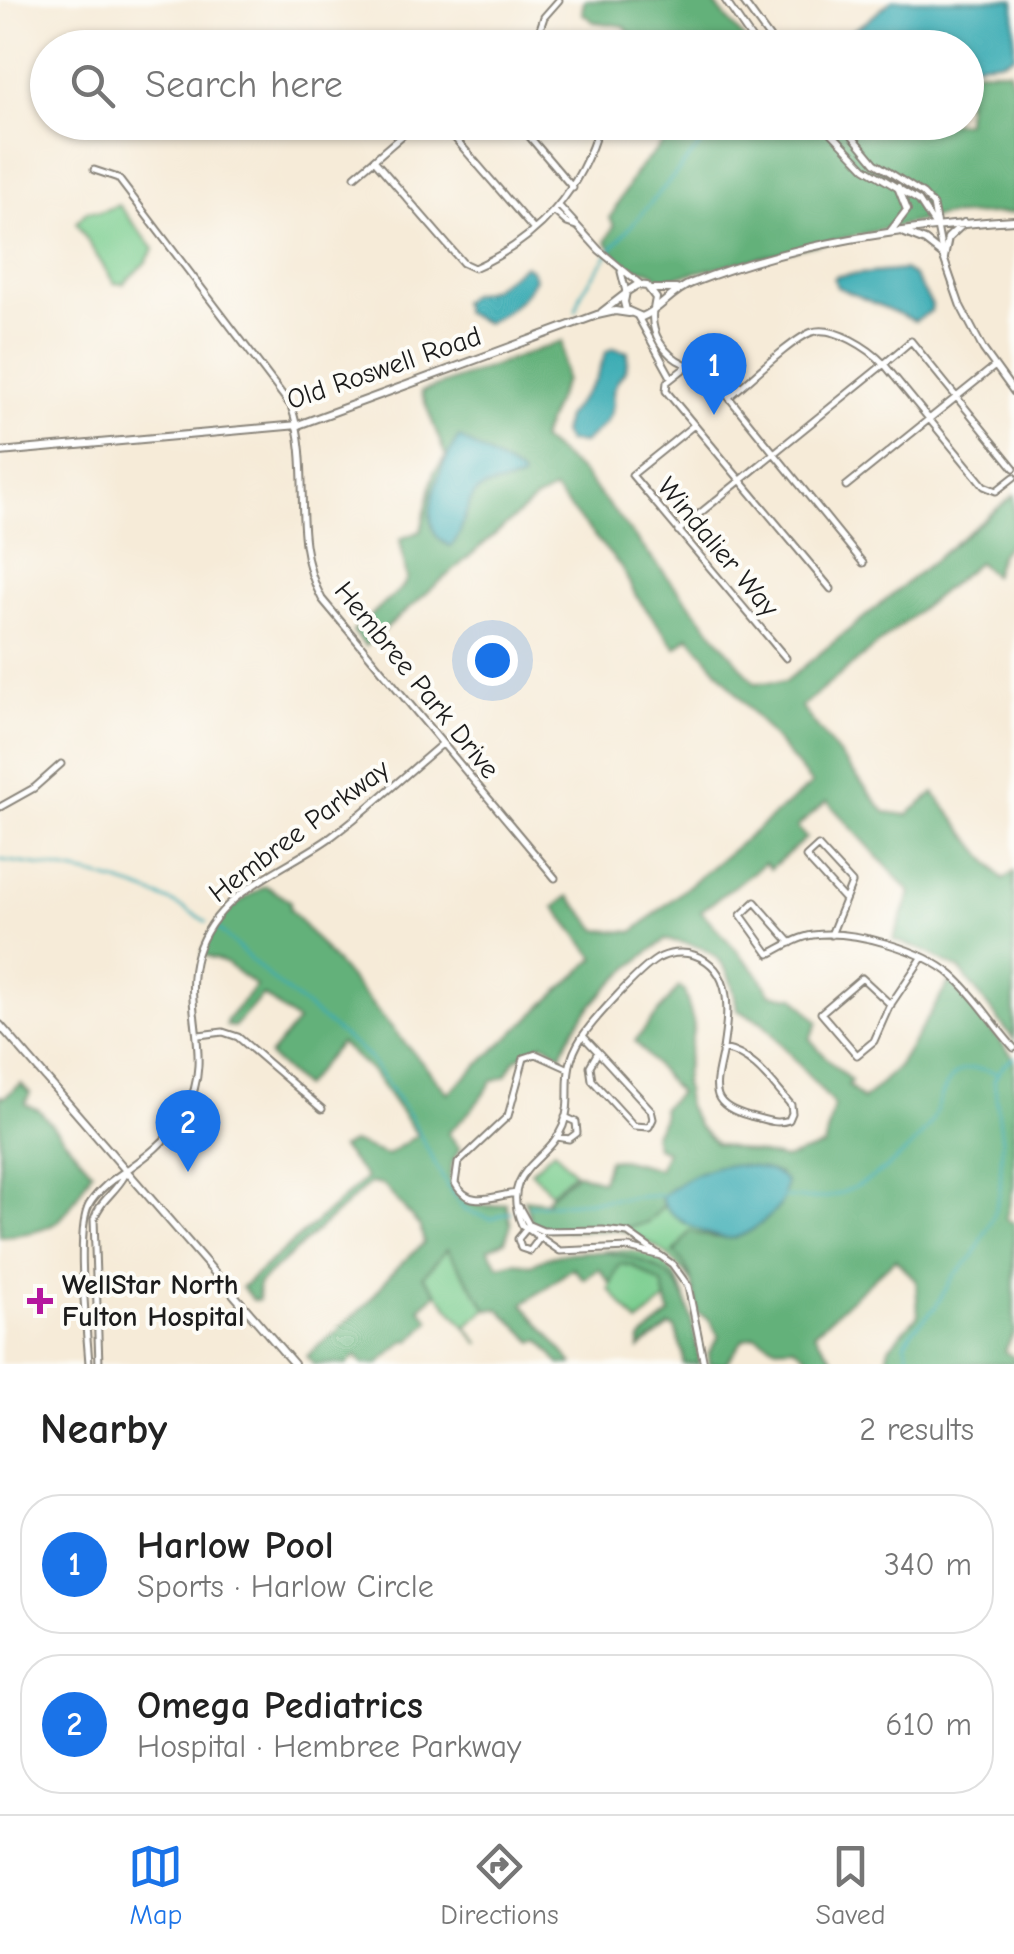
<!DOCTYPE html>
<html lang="en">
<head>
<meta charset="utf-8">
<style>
	:root { --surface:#fff; --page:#f6f6f6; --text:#222; --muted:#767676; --line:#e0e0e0; --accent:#1a73e8 }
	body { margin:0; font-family:"Comic Neue",sans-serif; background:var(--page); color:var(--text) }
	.you { position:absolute; left:492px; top:660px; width:35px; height:35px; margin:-25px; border:8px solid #fff; border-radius:50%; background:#1a73e8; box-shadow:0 0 0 15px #1a73e833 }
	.badge { display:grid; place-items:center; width:65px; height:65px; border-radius:50%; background:var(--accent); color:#fff; font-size:32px; font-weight:700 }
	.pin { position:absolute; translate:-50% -82px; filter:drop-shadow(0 2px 5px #0008) }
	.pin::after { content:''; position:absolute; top:52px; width:35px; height:30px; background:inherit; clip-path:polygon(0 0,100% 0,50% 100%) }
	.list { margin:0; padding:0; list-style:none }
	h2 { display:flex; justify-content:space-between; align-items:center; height:130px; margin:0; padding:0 40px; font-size:42px }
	h2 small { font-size:32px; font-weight:400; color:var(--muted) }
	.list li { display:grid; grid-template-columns:65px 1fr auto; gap:30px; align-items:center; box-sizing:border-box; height:140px; margin:0 20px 20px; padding:0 20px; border:2px solid var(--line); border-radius:40px }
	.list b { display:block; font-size:38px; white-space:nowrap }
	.list p { margin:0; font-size:32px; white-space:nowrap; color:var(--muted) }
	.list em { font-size:32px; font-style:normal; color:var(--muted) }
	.icon { flex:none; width:55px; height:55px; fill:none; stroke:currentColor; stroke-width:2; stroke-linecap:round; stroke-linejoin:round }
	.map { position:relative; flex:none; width:1014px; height:1364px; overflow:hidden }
	.search { position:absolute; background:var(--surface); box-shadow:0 2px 8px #0004; left:30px; right:30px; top:30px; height:110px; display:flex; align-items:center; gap:25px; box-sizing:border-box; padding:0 35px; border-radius:55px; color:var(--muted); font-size:38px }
	.sheet { height:450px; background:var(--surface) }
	nav { display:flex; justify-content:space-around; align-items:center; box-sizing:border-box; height:140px; border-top:2px solid var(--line); background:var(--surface); font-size:28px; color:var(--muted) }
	nav a { display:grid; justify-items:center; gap:5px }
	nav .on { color:var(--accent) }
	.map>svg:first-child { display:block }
	.green { fill:#7bce90; stroke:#4c7556; stroke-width:2.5 }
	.forest { fill:#64b17a; stroke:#40664b; stroke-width:2.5 }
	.water { fill:#3aacb4; stroke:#2b6468; stroke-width:2.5 }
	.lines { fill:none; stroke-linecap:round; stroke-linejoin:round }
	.stream { stroke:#3aacb4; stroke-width:2.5 }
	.minor-casing { stroke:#89847a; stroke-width:9 }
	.tertiary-casing { stroke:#89847a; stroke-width:10 }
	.minor { stroke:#fff; stroke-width:5 }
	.tertiary { stroke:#fff; stroke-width:6 }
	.poi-dot { fill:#b5179e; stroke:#fdfcf7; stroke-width:4 }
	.labels { text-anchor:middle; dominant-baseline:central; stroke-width:8; stroke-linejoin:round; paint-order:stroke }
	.street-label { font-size:28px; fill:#1c1c1c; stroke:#fdfcf7 }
	.poi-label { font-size:28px; font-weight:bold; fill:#1c1c1c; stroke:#fdfcf7; text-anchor:start }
</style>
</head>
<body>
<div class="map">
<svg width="1014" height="1364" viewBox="0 0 1014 1364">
	<rect width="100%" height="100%" fill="#fdfcf7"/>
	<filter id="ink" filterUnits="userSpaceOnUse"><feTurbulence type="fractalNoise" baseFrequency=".01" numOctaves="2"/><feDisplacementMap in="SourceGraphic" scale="20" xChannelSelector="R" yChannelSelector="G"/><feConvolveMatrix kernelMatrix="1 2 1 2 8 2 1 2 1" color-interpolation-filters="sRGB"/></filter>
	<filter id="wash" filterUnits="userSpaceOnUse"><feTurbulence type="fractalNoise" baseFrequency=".0048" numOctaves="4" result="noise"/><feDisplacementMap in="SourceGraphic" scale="40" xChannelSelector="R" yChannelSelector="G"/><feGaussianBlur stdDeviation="2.25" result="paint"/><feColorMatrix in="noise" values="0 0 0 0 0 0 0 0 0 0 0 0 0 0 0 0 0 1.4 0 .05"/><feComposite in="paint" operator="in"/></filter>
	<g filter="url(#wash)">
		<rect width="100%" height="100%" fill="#f6ebd8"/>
		<path class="green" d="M119,205L154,249L145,263L123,284L114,283L76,223L87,211L99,212Z
			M554,1150L574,1172L551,1193L531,1171Z
			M663,1206L681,1221L724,1238H708L690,1231L674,1253L683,1260L691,1282C674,1254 642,1234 610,1228L648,1222Z
			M447,1249L487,1309L466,1326L480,1345L423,1276Z
			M603,1251C662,1247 683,1271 692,1326L680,1289L643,1263Z
			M620,1263L633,1266L662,1284L666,1300L638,1323L609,1289Z"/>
		<path class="forest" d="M584,0H711L751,47H642L624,26L594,22L582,13Z
			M978,70H1009L1014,89V213L942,216L662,280C646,264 645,273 630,267C621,264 610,248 606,241L614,226L610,218L635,173L673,132L672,123L966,122L967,74Z
			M562,341L565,380L540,439L581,472L755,683L785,682L1014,495V538L1000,555L993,576L978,562L801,707L885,812L907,815L934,793L1003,880L1014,872V1040L960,970L922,950L893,940L911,893L827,801L797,827L806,838L770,869L765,863L701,911L758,974L771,994L795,997L818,1022L810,1039L829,1061L851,1081L848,1085L863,1100L898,1067L950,981L1014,1058V1185L1006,1219L1014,1223V1332L1005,1351L1014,1358V1364H889L886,1359L889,1347L918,1315L916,1280L895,1259L814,1333L837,1364H819L794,1346L777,1347L756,1336L744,1339L725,1364H709L708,1354L719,1336L709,1320L698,1313C694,1292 692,1267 674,1253L690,1231C733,1248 748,1232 780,1205L779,1174C734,1158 697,1167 661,1197L663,1206C658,1211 652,1220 645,1223C622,1232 554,1234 532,1224L524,1199L548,1202L547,1198L577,1173L602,1181L608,1160L621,1159L659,1169L666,1151L656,1147L653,1135L663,1118L662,1108L678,1093L635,1041L679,987L684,990L694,1025L684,1081L687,1105L698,1126L716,1144L785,1159L824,1146L834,1105L762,1022L737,1010C730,960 716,946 665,940C625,969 578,1009 561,1055L543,1043L515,1060L506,1076L492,1081C481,1101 465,1117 448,1133L460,1149C433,1187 466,1216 506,1203L511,1225L505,1241L488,1249L499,1266L516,1262L531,1265C568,1242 654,1248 680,1289C692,1309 695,1341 700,1364H683V1353L675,1328L670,1326L639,1349L640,1340L670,1314L662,1284L633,1266L620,1264L611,1284L599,1269L584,1279L573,1268L523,1304L573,1364H560L540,1340L534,1342L499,1309H487L447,1249L423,1276L437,1293L420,1308L430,1321L411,1341L406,1340L379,1364H363L356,1356L347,1364H314L307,1356L367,1304L394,1270L424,1243L420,1227L383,1185L370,1183L258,1284L259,1300H253L242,1287L366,1178L341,1148L352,1142L387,1155L417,1135L374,1074L340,1043L303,1087L269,1056L297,1022L263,995L234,1027L226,1026L227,1020L256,986L226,963L202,954C218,915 231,905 266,886L290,901V909L448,1093L595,958L555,907L569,896L598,930L633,932L812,784L689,636L676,648L636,596L621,567L554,490L535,500L365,646L353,631L403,587L407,579L400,539L421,531L434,472L446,457L421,392Z
			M21,1084L30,1093L25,1104L39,1110L92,1171C60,1224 63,1230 0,1237V1096L4,1097Z"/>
		<path class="water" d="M892,0H1014V55C997,66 983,59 967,66L966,48L826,47L867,21Z
			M525,265L532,270L535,279C523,300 507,314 486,323L464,313L461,302L470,295L491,289Z
			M904,270L914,276L932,305L931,311L915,321L837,287L834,279L836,276Z
			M613,348L628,352C627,380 620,370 614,389C612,394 613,400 613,405C610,423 596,432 583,443L567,442L562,433L566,417L596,379L606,352Z
			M459,437L521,474L522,479C510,484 495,483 482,489C464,497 466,532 451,546C410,532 441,462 459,437Z
			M725,1165C746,1166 771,1165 786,1182C785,1189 784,1199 780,1205C772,1217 748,1235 734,1238C713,1241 665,1218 661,1197C679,1182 701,1168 725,1165Z"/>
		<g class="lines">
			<path class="stream" d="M576,310L582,292L613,247L720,122
				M0,860C72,869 145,881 207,922
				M216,927L274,981L367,1055L411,1118L447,1186L464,1210L491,1219L511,1212
				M781,1197C796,1198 813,1200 828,1197C865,1188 907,1156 929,1126C940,1110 940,1084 959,1072C969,1066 987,1069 997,1073
				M529,1206L663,1195
				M911,1364L905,1342L912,1331L934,1309L954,1276L974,1255L993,1217L1000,1192L1002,1141L994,1080L1003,1066L1014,1057"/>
		</g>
	</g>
	<g filter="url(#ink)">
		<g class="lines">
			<defs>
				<path id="minor" d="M725,0L758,48
					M742,0L777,48
					M537,38L544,17L559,0
					M537,38L550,48
					M506,48L519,40L537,38
					M441,122L534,230
					M517,122L573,188
					M821,122L865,168L919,201L934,224
					M841,122L875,163L923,194L933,205L942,253L960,305L983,349L1014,392
					M374,160L463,263L474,268C538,240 582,190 600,122
					M94,170L118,178L291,406C314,471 288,535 322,599L555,878
					M355,176L418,122
					M560,207L599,250L640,284
					M555,212L567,223L576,226
					M621,272L626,292
					M653,311C650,333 664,355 685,364
					M638,317L671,377
					M729,397C748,382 792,339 812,332C834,325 870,349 884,364L911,341L1014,468
					M694,425L632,475L786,658
					M846,486L995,366
					M678,531L884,364L984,486L996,491L1014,477
					M831,589L666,391L667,382L695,360L701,363L863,563
					M0,807L34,788L61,764
					M831,935L852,883L818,846L806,857L845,900
					M791,943L755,902L741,915L769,954C783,947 798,937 813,935C854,930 922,949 953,976C976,996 993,1025 1014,1048
					M891,1005L862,978L821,1013L857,1055L874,1041L889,1007L922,958
					M199,1035L223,1032L238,1037L322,1109
					M583,1036L598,1052
					M723,1049C754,1055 771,1082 791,1105L792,1113L789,1120C776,1125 763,1119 750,1116C705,1104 716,1086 723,1049Z
					M598,1052L651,1110L653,1119L649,1127L634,1126L592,1080L590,1066Z
					M557,1137L569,1139L577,1133L576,1122L565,1117
					M516,1193C493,1196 469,1209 455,1183L458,1163L508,1116L524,1058L536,1054L567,1068
					M519,1207L529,1225L543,1231L603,1230L628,1233L672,1264L688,1286L704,1364
					M528,1227L518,1239L521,1248L530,1251L541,1236
					M661,1256L629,1248L560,1251L522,1225C498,1170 548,1163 563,1126C575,1095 558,1074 582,1037C594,1019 639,970 657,959C668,953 682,951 694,955C735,969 728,1015 723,1049
					M89,1364C87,1330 75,1231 89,1205C94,1196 106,1184 115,1178C142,1160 171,1140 186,1110C215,1055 181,1009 197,954C217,891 282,872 331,837C369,809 405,775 442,744
					M99,1364L94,1219C100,1200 116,1192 125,1175"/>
				<path id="tertiary" d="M890,232L907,210L898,187
					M905,233L925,241L943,255
					M944,258L948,238L964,223
					M651,289H676
					M654,309L656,298L647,286L637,285L626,292L624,302L626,310L642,317C660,310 671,291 692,283C793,243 906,227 1014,220
					M602,312L624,295
					M0,452L298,425L597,315L615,311L629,313
					M0,1025L294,1364"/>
			</defs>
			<use href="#minor" class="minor-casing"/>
			<use href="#tertiary" class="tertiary-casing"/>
			<use href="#minor" class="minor"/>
			<use href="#tertiary" class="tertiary"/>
		</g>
	</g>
	<path class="poi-dot" d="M35 1286h10v10h10v10h-10v10h-10v-10h-10v-10h10z"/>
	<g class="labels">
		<g class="street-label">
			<text transform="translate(384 368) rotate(-19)">Old Roswell Road</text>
			<text transform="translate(718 547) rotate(50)">Windalier Way</text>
			<text transform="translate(417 680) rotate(51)">Hembree Park Drive</text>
			<text transform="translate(299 831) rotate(-37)">Hembree Parkway</text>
		</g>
		<g class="poi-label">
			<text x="62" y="1285">WellStar North<tspan x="62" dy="32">Fulton Hospital</tspan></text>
		</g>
	</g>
</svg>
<div class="you"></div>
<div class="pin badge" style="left:714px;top:415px">1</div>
<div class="pin badge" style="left:188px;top:1172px">2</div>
<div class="search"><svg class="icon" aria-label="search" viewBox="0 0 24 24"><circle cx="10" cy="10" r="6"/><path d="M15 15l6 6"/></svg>Search here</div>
</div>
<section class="sheet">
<h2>Nearby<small>2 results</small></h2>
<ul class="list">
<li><span class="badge">1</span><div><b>Harlow Pool</b><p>Sports · Harlow Circle</p></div><em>340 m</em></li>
<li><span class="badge">2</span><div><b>Omega Pediatrics</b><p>Hospital · Hembree Parkway</p></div><em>610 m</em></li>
</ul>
</section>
<nav>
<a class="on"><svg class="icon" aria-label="map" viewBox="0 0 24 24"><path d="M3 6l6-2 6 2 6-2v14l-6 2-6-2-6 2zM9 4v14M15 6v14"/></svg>Map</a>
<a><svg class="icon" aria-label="directions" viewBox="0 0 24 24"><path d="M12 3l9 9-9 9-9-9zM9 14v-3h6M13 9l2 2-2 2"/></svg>Directions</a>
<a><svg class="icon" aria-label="saved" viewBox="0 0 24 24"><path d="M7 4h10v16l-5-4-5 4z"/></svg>Saved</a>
</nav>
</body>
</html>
